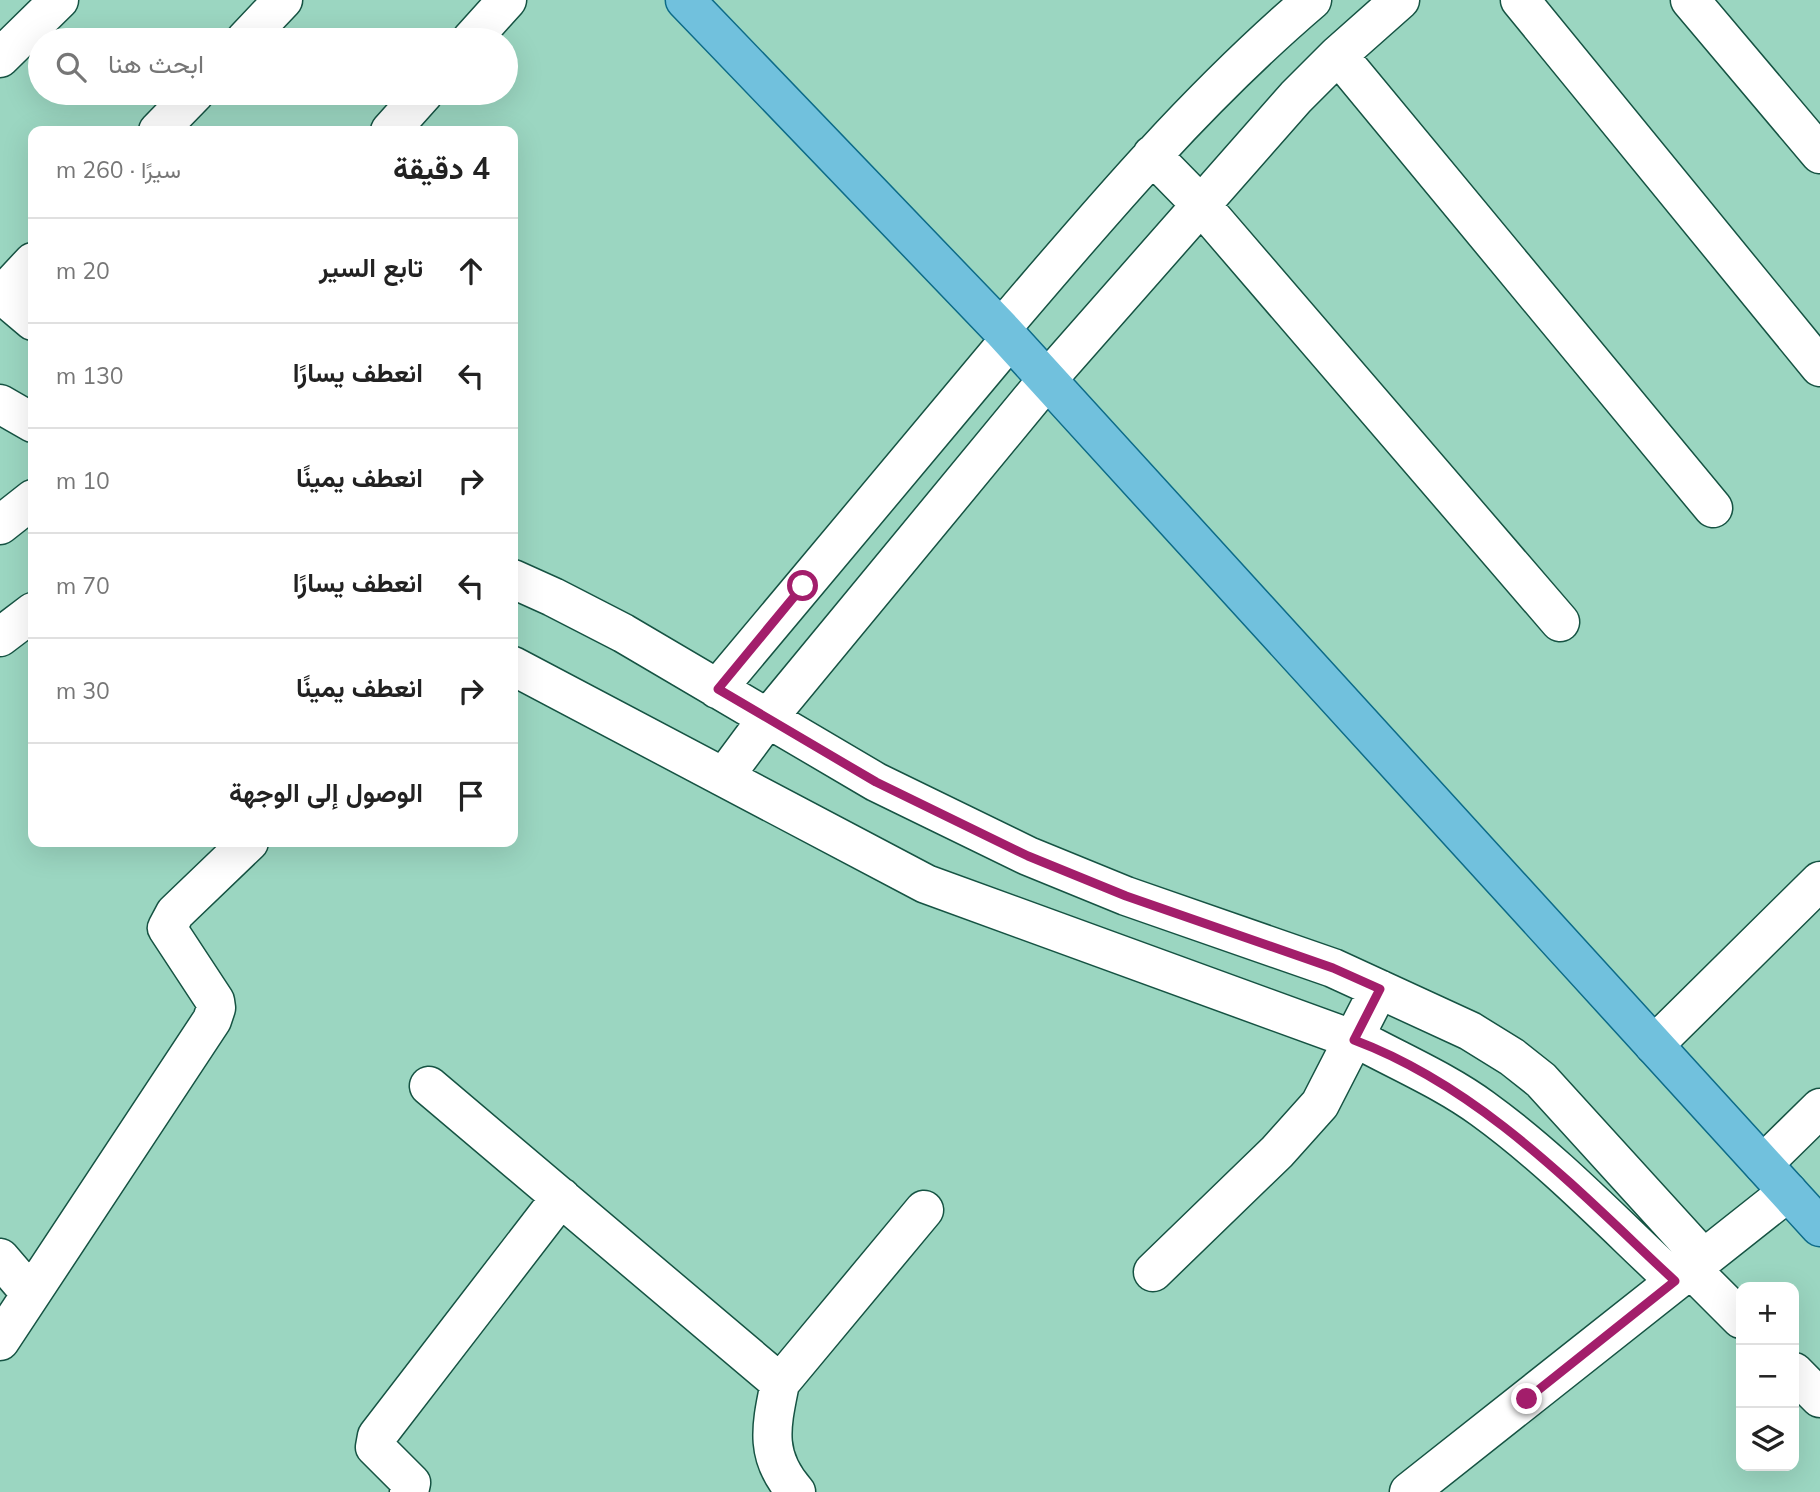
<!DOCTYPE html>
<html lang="ar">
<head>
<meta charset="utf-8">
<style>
	:root { --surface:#fff; --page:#f6f6f6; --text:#222; --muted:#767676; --line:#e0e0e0 }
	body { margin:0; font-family:Mulish,Vazirmatn,sans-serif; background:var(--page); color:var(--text); direction:rtl }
	.controls { position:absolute; right:21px; bottom:21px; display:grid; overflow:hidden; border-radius:14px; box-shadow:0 7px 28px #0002 }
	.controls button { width:63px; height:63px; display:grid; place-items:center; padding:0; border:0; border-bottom:2px solid var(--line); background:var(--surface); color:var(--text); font:35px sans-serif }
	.stop { position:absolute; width:21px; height:21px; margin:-16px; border:5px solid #a31e6b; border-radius:50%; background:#fff }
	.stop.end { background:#a31e6b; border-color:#fff; box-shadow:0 2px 7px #0008 }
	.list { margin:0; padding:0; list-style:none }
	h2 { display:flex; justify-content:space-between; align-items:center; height:91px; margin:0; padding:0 28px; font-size:30px }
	h2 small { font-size:23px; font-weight:400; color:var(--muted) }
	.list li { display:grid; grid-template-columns:46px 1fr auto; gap:21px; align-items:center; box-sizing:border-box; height:105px; padding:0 28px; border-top:2px solid var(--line) }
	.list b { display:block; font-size:26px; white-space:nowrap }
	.list em { font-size:23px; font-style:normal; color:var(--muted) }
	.icon { flex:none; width:38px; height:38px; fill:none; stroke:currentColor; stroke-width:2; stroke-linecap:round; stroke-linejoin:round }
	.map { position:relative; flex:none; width:1820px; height:1492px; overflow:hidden; direction:ltr }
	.search { position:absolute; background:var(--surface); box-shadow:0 7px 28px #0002; left:28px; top:28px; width:490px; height:77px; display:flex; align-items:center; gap:18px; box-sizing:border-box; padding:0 24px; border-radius:38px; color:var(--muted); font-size:26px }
	.panel { position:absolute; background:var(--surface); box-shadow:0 7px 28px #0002; left:28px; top:126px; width:490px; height:721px; border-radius:14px; direction:rtl }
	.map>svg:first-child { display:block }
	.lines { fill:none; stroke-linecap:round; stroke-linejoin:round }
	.minor-casing { stroke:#165343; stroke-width:41 }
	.major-casing { stroke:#0d6b88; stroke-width:41 }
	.minor { stroke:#fff; stroke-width:38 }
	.major { stroke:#71c1dd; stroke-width:38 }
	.route { stroke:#a31e6b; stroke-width:9 }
</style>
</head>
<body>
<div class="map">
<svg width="1820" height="1492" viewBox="0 0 1820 1492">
	<rect width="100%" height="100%" fill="#9bd6c1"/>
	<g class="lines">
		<defs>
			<path id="minor" d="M1520,0L1820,367
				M1690,0L1820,154
				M245,40L283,0
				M471,40L507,0
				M1338,55L1713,508
				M0,58L59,0
				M158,131L195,93
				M390,131L424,93
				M1152,155L1201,205L1560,622
				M0,293L33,321
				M2,295L33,262
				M1001,329C1099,214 1196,99 1312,0
				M0,404L33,423
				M0,525L33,499
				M513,579L553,597L623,633L876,782L1028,856L1126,896L1333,968L1470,1031L1512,1057L1541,1080L1704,1259
				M0,637L33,612
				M513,666L926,884L1371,1046C1409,1066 1449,1084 1483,1109C1552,1159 1613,1223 1675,1281
				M717,689L1010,339
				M724,777L767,719L1046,381L1296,97L1338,55L1400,0
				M1654,1045L1820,881
				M429,1086L780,1383C771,1427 764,1456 796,1492
				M1763,1164L1820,1108
				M0,1258L31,1294
				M1691,1269L1741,1319
				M1153,1272L1277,1152L1320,1104L1379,989
				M0,1341L212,1020L216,1008L215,1001L167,928L175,913L249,842
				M1794,1372L1820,1398
				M780,1383L924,1210
				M409,1492L411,1483L375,1447L377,1436L561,1197
				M1409,1492L1788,1192"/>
			<path id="major" d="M685,0L1001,329L1820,1227"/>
		</defs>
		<use href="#minor" class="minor-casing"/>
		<use href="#major" class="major-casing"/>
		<use href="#minor" class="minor"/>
		<use href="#major" class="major"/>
	</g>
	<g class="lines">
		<path class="route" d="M803,586L718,689L876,782L1028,856L1126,896L1333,968L1380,989L1354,1040C1482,1088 1577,1190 1675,1281L1527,1399"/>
	</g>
</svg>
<div class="controls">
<button>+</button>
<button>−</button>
<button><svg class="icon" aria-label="layers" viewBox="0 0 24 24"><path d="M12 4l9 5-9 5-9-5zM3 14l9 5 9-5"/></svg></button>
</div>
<div class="stop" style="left:803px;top:586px"></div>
<div class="stop end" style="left:1527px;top:1399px"></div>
<div class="search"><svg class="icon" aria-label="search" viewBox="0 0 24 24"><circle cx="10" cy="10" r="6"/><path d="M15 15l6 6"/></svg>ابحث هنا</div>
<section class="panel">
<h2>4 دقيقة<small>سيرًا · 260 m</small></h2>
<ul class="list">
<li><svg class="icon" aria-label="ahead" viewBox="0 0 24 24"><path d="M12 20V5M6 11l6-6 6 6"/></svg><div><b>تابع السير</b></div><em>20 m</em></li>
<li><svg class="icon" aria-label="left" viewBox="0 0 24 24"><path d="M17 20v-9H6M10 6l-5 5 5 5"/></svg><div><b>انعطف يسارًا</b></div><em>130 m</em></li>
<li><svg class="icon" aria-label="right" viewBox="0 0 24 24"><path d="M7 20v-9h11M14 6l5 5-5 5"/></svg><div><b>انعطف يمينًا</b></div><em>10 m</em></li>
<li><svg class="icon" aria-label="left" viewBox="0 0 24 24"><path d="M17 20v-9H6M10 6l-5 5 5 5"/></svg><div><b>انعطف يسارًا</b></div><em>70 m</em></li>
<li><svg class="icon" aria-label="right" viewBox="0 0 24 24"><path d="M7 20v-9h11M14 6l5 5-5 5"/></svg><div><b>انعطف يمينًا</b></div><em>30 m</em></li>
<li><svg class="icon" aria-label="arrive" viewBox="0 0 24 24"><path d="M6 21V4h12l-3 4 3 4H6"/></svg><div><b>الوصول إلى الوجهة</b></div></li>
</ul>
</section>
</div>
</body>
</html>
